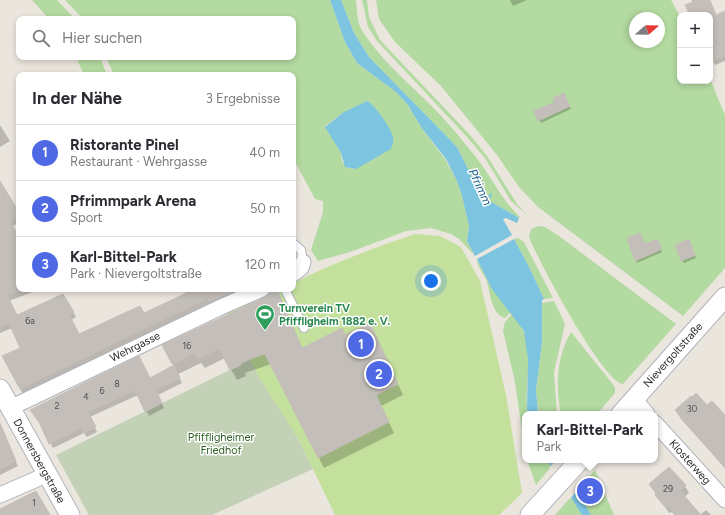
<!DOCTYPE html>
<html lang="de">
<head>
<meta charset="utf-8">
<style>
	:root { --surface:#fff; --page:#f7f7f7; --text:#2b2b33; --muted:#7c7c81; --line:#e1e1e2; --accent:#4f69e5 }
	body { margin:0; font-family:Figtree,sans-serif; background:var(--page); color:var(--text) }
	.controls { position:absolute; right:12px; top:12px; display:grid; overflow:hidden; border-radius:8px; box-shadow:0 2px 6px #0003 }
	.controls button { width:36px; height:36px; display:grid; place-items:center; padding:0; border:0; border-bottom:1px solid var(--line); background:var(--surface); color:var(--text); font:20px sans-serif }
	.compass { position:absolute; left:629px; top:12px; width:36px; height:36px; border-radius:50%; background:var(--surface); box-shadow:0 2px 6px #0003; rotate:70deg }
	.you { position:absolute; left:431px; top:281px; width:14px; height:14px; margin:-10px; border:3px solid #fff; border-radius:50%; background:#1a73e8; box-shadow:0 0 0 6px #1a73e833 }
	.badge { display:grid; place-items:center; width:26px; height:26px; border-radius:50%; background:var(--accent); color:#fff; font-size:13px; font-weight:700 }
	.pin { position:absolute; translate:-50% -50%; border:2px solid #fff; box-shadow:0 1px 4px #0006 }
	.popup { position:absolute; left:522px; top:411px; width:136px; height:52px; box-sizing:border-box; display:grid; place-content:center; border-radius:8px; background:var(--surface); filter:drop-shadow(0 1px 3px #0005); font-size:13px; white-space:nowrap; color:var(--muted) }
	.popup b { font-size:15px; color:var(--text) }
	.popup::after { content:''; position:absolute; left:50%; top:100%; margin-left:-8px; border:8px solid transparent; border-top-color:var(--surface) }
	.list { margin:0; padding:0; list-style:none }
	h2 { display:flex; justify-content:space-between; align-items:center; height:52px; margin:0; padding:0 16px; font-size:17px }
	h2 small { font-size:13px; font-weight:400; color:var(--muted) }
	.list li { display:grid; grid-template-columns:26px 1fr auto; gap:12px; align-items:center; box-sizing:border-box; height:56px; padding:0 16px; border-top:1px solid var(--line) }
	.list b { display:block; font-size:15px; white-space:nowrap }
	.list p { margin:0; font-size:13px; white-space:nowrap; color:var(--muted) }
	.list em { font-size:13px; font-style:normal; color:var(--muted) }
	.icon { flex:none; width:22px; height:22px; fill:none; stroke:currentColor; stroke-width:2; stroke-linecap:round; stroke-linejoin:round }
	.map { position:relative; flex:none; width:725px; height:515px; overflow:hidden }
	.search { position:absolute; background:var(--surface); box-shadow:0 2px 6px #0003; left:16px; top:16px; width:280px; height:44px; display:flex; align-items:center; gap:10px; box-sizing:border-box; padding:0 14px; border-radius:8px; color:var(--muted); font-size:15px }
	.panel { position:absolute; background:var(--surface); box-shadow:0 2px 6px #0003; left:16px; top:72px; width:280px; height:220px; border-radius:8px }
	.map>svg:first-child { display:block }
	.green { fill:#b3daa0; fill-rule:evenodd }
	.cemetery { fill:#c3d2b6 }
	.pitch { fill:#c3e09d }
	.water { fill:#7cc4e0 }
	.pier { fill:#eae5dd }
	.shadow { fill:#0003 }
	.building { fill:#c3beb9; stroke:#c5c0b7 }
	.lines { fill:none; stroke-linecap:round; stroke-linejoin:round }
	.service-casing { stroke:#b1b3bc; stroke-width:10 }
	.minor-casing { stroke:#b1b3bc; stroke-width:17 }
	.tertiary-casing { stroke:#b1b3bc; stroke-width:21 }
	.service { stroke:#fff; stroke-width:8 }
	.minor { stroke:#fff; stroke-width:15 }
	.tertiary { stroke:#fff; stroke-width:19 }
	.labels { text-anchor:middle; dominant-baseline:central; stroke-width:3; stroke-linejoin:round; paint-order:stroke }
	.number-label { font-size:9px; fill:#504f4e }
	.leisure-label { font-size:11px; font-weight:bold; fill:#27864d; stroke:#fff; text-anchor:start }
	.street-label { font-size:11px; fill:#2a2a2a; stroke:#fff }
	.park-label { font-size:11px; fill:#2e5e22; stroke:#fff }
	.water-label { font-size:12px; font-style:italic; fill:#1d638a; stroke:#fff }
</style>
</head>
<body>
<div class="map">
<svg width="725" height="515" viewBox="0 0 725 515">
	<rect width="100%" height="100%" fill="#eae5dd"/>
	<path class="green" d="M32,0H57L75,19H49Z
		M65,0H330L345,42L357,63L396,92L408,105L421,127L445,159L457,181L462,196L469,226L467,241L475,256L459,239L451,234L431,228L406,231L350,252L318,261L311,250L323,212V201L315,199L293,158V75H114L106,57H293V19H83ZM367,101L356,169L348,168L342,162L341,153L325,126L345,112Z
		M341,0H356C357,10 357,24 363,32C385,66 417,89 444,119C458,135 472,151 484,168C496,186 504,202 520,217L519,218L488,200L491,193L486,198L473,179L457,147L369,57L354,33Z
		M362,0H367L369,17L380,40L470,135L487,156L517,204L528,216L511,201L485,158L467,137L377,41L368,27Z
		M376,0H671L680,17V81H710V79L725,115V268L683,316L538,207L519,187L497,155L441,86L395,42L379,19ZM635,18H659V42H635Z
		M76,57H100L107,75H84Z
		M538,226L545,227L559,236L676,324L623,384C602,381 538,260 529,237L531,229Z
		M518,238L524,242L553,298L544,299L529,267L514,239Z
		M477,259L492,288L511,312L505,318C490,313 491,292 486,279C483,273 477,266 477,259Z
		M554,301L565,324L554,372L557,414H538L536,390L542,343V303Z
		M512,314C516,319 520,324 523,330C535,354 523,388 528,414H525V449L514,377L503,331L505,322Z
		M571,332L615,387V393L597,414H561C555,387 557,355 571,332Z
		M527,460H547L551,467L536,485Z
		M595,470L614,515H555Z"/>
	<path class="cemetery" d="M250,360L299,440L313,469L212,515H89L56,455Z"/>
	<path class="pitch" d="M415,234L440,236L461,247L480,281L506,395L522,493L499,515H335L299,440L259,377L226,313L280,289H293V283C332,264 373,248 415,234Z"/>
	<path class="water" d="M330,0H341L354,33L369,57L457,147L473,179L486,198L491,193L492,195L488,200L519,218L517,223L506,218L503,219L512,235L475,256L467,241L469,226L462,196L457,181L446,159L421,127L408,105L396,92L357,63L345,42Z
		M367,101C374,104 392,129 393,137C394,141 392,145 391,149L356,169L345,167L341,153L325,127L344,112Z
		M514,239L529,267L544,299L542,300V343L536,390L538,414H528L527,409L528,359L524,331L492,289L477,259Z
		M547,460H559L591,515H582Z"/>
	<path class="pier" d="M556,460H562L579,488L570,499L549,468Z"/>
	<path class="shadow" d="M510,0H527L513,6Z
		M692,0H709L716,16L725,12V61L715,65L713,61L710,54V15H691L693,3Z
		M565,96L571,109L541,123L535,112Z
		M0,125L10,141L0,147Z
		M0,186L19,214V222L12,227L19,253V289H40L9,301L17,316L63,295L76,317L71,320L79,335L144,314L187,294L185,289H242L243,294L213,306L211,303L23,394L3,357L21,348L12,328L0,333Z
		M658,242L662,252L637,263L636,260L644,245Z
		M690,243L696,258L684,263L682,260Z
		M277,292L303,349L345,336L375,334L403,395L381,406L394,433L324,468L271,364L245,373L246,376L237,380L225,358L205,368L201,363L178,374L182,383L158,395L164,408L149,416L138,395L90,417L97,432L87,437L84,433L53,448L41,425L150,379L174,366L164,345Z
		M676,411L725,417V468L681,419Z
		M0,429L18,466L0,475Z
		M669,468L685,486L689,493L684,497L700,515H674L672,512L669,513L655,491L651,484Z
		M706,510L711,515H700Z"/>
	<path class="building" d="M697,0H710L716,15L725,11V56L710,62V17L715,15H690L685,5Z
		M564,93L570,106L538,121L534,111L555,102L553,98Z
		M0,181L19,212V215L10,221L19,237V291L7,295L17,315L63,294L74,312L69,314L79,334L140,306L144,313L195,289H239L209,301L208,298L20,389L2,356L20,348L9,323L0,327Z
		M640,233L645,244L657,239L662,249L635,261L627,238Z
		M689,239L695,255L681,261L675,245Z
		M271,289H277L302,348L342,328L345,335L370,323L398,384L376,395L389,422L318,458L265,354L240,362L241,365L230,370L219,348L198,359L195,353L172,364L162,345L266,297L269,294Z
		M139,356L150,378L174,365L180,378L156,390L162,403L145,412L135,390L88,412L96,427L83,433L81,428L49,444L39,422L30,410Z
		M696,393L707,405L712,401L725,415V468L675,410L691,396L692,397Z
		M0,423L16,461L0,469Z
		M669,467L686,485L680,491L701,515H675L667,505L665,507L655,495L656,493L649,484Z
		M36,491L50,515H0V509Z"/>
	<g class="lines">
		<defs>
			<path id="service" d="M293,243L301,250L303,262
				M285,289L304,328"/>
			<path id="minor" d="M293,274L301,268L303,262
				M634,399L647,414
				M10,408L221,307L262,289
				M655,423L725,500
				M0,495L46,475"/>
			<path id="tertiary" d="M0,389L70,515
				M621,414L725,297
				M530,515L580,460"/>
		</defs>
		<use href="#service" class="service-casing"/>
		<use href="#minor" class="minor-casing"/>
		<use href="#tertiary" class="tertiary-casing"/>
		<use href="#service" class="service"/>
		<use href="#minor" class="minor"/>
		<use href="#tertiary" class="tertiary"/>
	</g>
	<defs>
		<symbol id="stadium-pin" viewBox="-11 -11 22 30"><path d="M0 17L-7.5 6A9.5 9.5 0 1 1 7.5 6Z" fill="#2e9e5b" stroke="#fff"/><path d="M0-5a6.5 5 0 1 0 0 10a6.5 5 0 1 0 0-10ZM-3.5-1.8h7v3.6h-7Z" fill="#fff"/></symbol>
	</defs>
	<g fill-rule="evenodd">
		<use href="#stadium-pin" x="254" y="303" width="22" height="30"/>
	</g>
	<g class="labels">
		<g class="number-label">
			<text x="30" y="320">6a</text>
			<text x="187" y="345">16</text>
			<text x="117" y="383">8</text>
			<text x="102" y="390">6</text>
			<text x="86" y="396">4</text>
			<text x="57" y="405">2</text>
			<text x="692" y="408">30</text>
			<text x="668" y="488">29</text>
			<text x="34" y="502">1</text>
		</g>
		<g class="leisure-label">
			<text x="279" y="308">Turnverein TV<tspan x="279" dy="13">Pfiffligheim 1882 e. V.</tspan></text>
		</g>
		<g class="street-label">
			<text transform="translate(135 347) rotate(-26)">Wehrgasse</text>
			<text transform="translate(673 355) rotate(-48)">Nievergoltstraße</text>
			<text transform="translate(39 461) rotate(61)">Donnersbergstraße</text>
			<text transform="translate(690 462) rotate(48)">Klosterweg</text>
		</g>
		<g class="park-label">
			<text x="221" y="437">Pfiffligheimer<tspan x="221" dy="13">Friedhof</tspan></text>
		</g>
		<g class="water-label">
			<text transform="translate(480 187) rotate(65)">Pfrimm</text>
		</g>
	</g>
</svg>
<div class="controls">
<button>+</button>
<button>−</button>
</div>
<svg class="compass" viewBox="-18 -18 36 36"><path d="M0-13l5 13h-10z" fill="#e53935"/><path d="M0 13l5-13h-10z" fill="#7c7c81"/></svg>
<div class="you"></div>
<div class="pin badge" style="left:361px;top:344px">1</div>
<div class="pin badge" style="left:379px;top:374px">2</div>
<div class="pin badge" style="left:590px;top:491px">3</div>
<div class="popup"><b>Karl-Bittel-Park</b>Park</div>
<div class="search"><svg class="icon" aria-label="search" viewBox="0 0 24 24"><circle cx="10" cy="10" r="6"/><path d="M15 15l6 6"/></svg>Hier suchen</div>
<section class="panel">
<h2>In der Nähe<small>3 Ergebnisse</small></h2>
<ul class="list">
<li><span class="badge">1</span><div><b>Ristorante Pinel</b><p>Restaurant · Wehrgasse</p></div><em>40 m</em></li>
<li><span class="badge">2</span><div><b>Pfrimmpark Arena</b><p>Sport</p></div><em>50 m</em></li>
<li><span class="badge">3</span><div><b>Karl-Bittel-Park</b><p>Park · Nievergoltstraße</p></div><em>120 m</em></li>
</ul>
</section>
</div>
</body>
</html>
